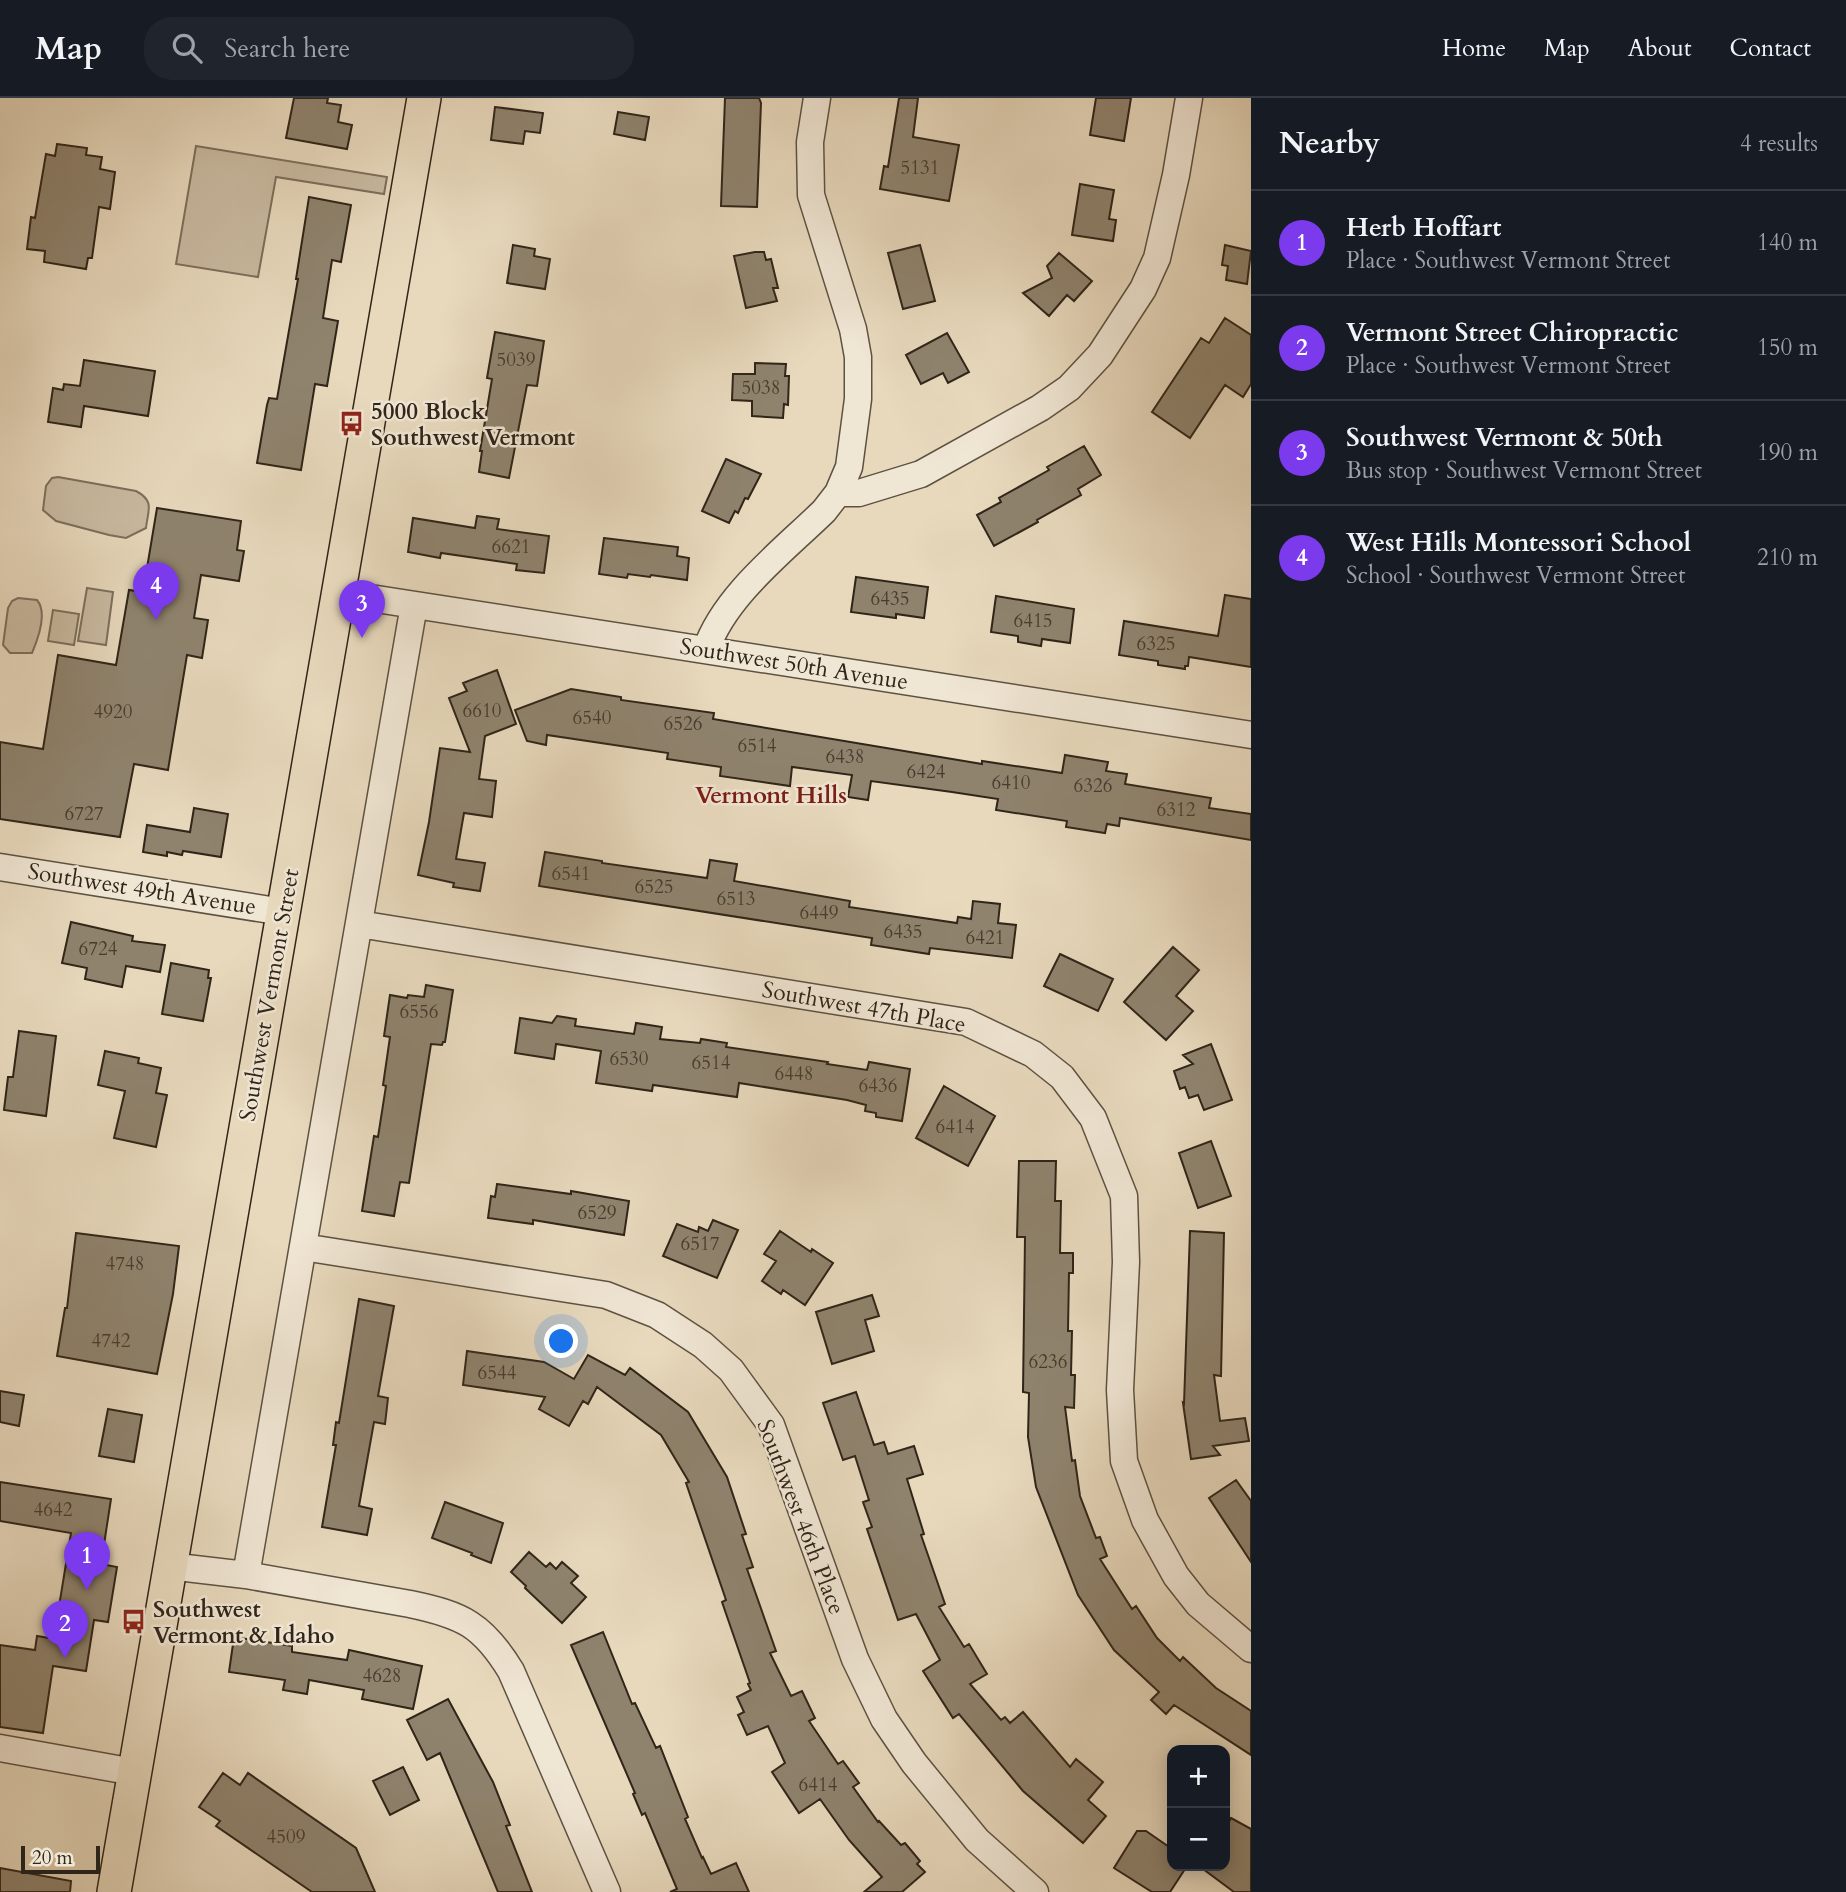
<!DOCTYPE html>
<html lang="en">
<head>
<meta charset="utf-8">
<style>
	:root { --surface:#171b24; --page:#20242c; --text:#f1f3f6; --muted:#9ea1a6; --line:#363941; --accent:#7c3aed }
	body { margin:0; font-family:Cardo,serif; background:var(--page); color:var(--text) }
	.controls { position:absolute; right:21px; bottom:21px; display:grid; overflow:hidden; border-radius:14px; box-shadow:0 4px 18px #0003 }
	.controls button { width:63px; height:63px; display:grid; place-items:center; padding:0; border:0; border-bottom:2px solid var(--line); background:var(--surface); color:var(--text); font:35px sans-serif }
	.scale { position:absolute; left:21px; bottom:18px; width:79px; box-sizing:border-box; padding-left:7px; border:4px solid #2f2519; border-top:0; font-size:19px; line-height:24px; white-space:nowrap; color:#2f2519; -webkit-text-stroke:5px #f0e6d4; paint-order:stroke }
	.you { position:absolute; left:562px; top:1244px; width:24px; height:24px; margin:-18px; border:5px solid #fff; border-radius:50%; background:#1a73e8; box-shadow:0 0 0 10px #1a73e833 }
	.badge { display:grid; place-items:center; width:46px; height:46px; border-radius:50%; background:var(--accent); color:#fff; font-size:23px; font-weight:700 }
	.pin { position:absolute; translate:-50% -58px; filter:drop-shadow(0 2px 4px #0008) }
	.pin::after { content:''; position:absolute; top:37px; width:24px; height:21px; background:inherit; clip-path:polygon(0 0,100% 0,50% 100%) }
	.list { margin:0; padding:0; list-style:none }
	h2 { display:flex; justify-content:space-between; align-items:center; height:91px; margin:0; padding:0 28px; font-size:30px }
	h2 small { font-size:23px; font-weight:400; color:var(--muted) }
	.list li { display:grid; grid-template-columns:46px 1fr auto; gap:21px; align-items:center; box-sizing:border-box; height:105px; padding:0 28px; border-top:2px solid var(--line) }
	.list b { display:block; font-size:26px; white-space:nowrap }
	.list p { margin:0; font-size:23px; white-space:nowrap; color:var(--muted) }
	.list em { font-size:23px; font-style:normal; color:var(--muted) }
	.icon { flex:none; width:38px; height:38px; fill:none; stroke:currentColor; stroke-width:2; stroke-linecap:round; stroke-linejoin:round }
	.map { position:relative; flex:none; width:1251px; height:1794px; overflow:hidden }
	header { display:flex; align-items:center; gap:42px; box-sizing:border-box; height:98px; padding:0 35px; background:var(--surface); border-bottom:2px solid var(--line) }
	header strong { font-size:33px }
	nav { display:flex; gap:38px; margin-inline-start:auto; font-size:24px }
	.search { width:490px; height:63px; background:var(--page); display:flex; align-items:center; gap:18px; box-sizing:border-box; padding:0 24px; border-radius:28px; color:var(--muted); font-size:26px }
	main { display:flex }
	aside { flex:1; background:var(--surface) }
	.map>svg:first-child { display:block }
	.green { fill:#c9baa1; stroke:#7c705d; stroke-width:2 }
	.building { fill:#8f836e; stroke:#2f2519; stroke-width:2 }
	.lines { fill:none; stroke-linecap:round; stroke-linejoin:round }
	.minor-casing { stroke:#5d5242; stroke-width:29 }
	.major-casing { stroke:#2f2519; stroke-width:36 }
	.minor { stroke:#f0e6d4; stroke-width:26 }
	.major { stroke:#e8d9bd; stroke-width:33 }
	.labels { text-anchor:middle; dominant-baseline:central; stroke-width:5; stroke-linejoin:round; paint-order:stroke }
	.number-label { font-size:19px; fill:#473c2e }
	.poi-label { font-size:23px; font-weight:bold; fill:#2f2519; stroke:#f0e6d4; text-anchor:start }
	.street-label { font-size:23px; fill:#2f2519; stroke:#f0e6d4 }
	.neighbourhood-label { font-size:24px; font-weight:bold; fill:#7a1f14; stroke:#f0e6d4 }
</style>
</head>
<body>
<header>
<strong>Map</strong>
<div class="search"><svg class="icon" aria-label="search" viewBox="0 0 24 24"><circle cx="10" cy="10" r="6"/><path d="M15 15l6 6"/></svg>Search here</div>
<nav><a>Home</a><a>Map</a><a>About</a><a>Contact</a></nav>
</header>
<main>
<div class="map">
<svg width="1251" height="1794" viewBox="0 0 1251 1794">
	<rect width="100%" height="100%" fill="#e8d9bd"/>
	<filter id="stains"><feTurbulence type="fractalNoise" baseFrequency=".00286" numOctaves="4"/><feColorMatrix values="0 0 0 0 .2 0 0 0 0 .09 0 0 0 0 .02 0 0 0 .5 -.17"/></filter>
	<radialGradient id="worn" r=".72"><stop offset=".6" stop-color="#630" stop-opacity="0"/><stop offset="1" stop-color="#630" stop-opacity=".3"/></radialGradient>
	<path class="green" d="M196,48L387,79L384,96L276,79L258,179L176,166Z
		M58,379L136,393C155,403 148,412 146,430L126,440L109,437L56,423L43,412L46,388L52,380Z
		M87,490L113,494L106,547L78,543Z
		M18,500L37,502C48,515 38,541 32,555H10L3,547L8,510L12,503Z
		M53,512L79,516L74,547L48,543Z"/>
	<path class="building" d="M294,0H328L327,5L341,7L338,24L352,27L347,51L286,40Z
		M725,0H759L761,5L757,109L721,108Z
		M899,0H918L913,39L959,47L949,103L880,91L884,68L888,69Z
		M1096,0H1131L1124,43L1090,37Z
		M495,9L543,15L540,35L525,33L523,46L491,42Z
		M618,14L649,19L645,42L614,36Z
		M57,46L87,50L86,57L102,59L100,71L115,74L110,111L99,109L92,160H88L86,171L44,164L45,153L27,151L31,119L35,120L46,56L55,58Z
		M1080,86L1114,92L1109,121L1116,122L1113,143L1072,137Z
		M309,99L351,107L341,164L332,162L323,220L338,223L327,288L315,286L301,372L257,365L267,307L269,300L277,301L298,181H296Z
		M513,147L535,151L534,158L550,161L545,191L507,185Z
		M920,147L935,203L903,211L888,155Z
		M1225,147L1251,153L1247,186L1226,182L1228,168L1222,167Z
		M755,154H764L766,162L771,161L778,190H773L777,203L746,210L734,158Z
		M1059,155L1092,183L1074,203L1067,197L1049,218L1023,195L1052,180L1047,168Z
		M1225,220L1251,237V286L1243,299L1225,287L1190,340L1152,314L1201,240L1209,245Z
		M495,234L544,243L537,288L527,287L509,380L479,374L482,353H480L492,281L487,280Z
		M947,235L969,274L948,285L943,275L921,286L906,257Z
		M84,262L155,273L148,318L84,308L81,329L48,324L53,290L63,292L64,286L80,288Z
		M755,265L786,266L785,278H789L788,307L784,306L783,320L752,318V303L732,302L733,276H755Z
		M1084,348L1101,377L1078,391L1081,397L1037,422L1038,424L994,448L977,417L1001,404L999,400L1049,372L1047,369Z
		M726,361L761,376L748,401L745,400L738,415L735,413L729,425L702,413Z
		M157,410L241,423L237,452L244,453L239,483L201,477L194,520L208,522L202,560L187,557L168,672L134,666L120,739L0,721V644L43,651L58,557L116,567L129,492L143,494Z
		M477,418L499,421L497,431L549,438L544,475L516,472L517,466L441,455L440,460L408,454L413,420L475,430Z
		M604,440L678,449L677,458L689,460L687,482L651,477L650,479L628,476L627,480L599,476Z
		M856,479L928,489L924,520L896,516V520L851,514Z
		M1225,497L1251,501V569L1189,559L1188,568H1185V571L1158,567V563L1119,557L1124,523L1218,538Z
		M996,498L1074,511L1070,545L1042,541L1041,548L1018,544V538L991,534Z
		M497,572L516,626L485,638L479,681L496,683L492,719L464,715L456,761L485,765L480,793L453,789L454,785L418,777L429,724L440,650L470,654L449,600L467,593L463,585Z
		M571,591L621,599V602L714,615L713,621L982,666V663L1062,675L1065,657L1108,664L1106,673L1127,676L1125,686L1211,700L1209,710L1251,716V742L1120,720L1119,728L1107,726L1105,735L1066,729L1067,723L996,712L998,701L952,694L871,683L868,702L848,699L852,677L792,669L790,688L720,678L721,669L667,661L668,655L547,637L546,647L527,643L515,612Z
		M194,710L228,716L221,759L183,753L182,757L167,754V758L143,754L147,727L190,734Z
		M545,754L602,763V765L707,780L710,762L737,766L734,783L850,803L849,809L957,825L958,819L971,821L973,803L1000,806L998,825L1016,827L1012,860L930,850L929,856L871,847L872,840L539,788Z
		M71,824L133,838L132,843L165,847L160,874L126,868L122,889L85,881L87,870L62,865Z
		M1173,849L1199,872L1176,898L1193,913L1166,942L1124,904Z
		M1060,856L1113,881L1098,913L1044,888Z
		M171,865L209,872L208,880H211L203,923L162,916Z
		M426,887L453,892L445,944H443L442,947L431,946L409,1085L400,1084L394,1118L362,1113L374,1038L378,1039L386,988L383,987L390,939L384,938L390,897L407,900L408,897L424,899Z
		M557,918L576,921L575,928L634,936L636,925L662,929L660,941L700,945L701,941L727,945L726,949L828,964L827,966L867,972L869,964L910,971L902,1023L876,1019V1015L865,1013L866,1007L847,1002L739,985L737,999L653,987L652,993L596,985L601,953L556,946L554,961L515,955L520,920L552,925Z
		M19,933L56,938L46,1018L4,1012L8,979H13Z
		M1211,946L1232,1002L1204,1012L1198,997L1189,1000L1185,989L1180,991L1174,973L1193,966L1183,957Z
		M105,953L139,960L138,965L161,970L156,995L167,997L156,1049L114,1040L125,993L98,987Z
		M944,988L995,1018L968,1068L916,1040Z
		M1211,1043L1231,1098L1198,1110L1179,1055Z
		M1019,1063H1056L1055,1103H1061L1060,1155H1073V1175H1069L1068,1233H1072L1071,1277H1075L1074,1310L1065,1309L1072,1363L1075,1362L1080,1398L1096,1440L1100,1439L1107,1458L1100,1461L1132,1511L1136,1508L1157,1540L1180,1563L1183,1559L1216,1590L1251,1613V1657L1174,1607L1166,1616L1151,1602L1159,1594L1114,1552L1078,1497L1036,1389L1028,1339L1029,1295L1023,1294L1025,1139H1017Z
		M497,1086L571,1096V1093L629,1103L624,1137L533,1122V1126L488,1120L491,1098L495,1099Z
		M713,1122L738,1132L717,1180L663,1158L677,1126L698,1134L699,1129L708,1133Z
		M780,1133L811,1154L812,1151L833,1165L805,1207L783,1192L781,1196L762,1183L776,1163L764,1156Z
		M1190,1133L1224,1135L1221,1278L1214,1277L1220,1323L1245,1320L1249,1343L1213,1348L1220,1357L1191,1361L1183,1305L1184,1306Z
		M76,1135L179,1148L173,1196L157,1276L57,1258L65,1210H67Z
		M872,1197L879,1218L865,1222L874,1253L832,1266L816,1214Z
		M359,1201L394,1208L378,1298L388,1300L385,1326L374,1324L359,1408L372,1411L367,1437L322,1429L336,1347H333L336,1324L339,1325Z
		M467,1253L544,1264L574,1281L588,1257L625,1277L630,1270L688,1314L727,1379L746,1436L742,1437L753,1469L747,1471L776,1553L770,1555L791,1598L802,1593L815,1620L809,1623L838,1666L843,1663L859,1685L853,1689L878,1724L879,1723L901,1747L905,1745L920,1763L917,1766L925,1774L902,1794H864L882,1779L849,1742L820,1701L799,1715L772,1674L785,1665L768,1628L747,1637L738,1617L744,1614L737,1599L751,1592L748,1586L750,1585L722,1504L726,1502L686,1385L689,1384L661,1337L597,1289L588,1306L583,1303L569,1328L539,1311L545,1299L463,1287Z
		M0,1293L24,1297L19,1328L0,1324Z
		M856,1294L874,1347L884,1344L888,1356L914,1348L923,1376L907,1381L924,1436L921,1437L945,1506L939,1509L964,1549L969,1546L987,1576L970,1586L1001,1622L1005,1619L1010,1625L1023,1614L1070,1669L1076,1661L1103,1684L1088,1702L1106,1718L1083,1745L1023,1693L959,1616L953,1620L923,1573L940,1562L916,1516L898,1522L867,1431L872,1429L863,1404L869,1402L855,1358L843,1362L823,1305Z
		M108,1311L142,1317L134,1364L99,1358Z
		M1236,1382L1251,1403V1464L1209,1400Z
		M0,1384L111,1401L101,1466L117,1469L108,1524L94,1522L86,1573L53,1568L43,1635L0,1629V1547L35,1552L37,1538L49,1540L51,1532L55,1533L71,1435L0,1423Z
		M445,1404L503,1425L491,1465L471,1457L472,1455L432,1440Z
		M529,1454L546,1469L550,1465L556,1471L562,1464L578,1478L571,1485L586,1499L562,1525L525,1490L526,1488L511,1474Z
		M603,1534L632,1606L635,1605L656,1650L660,1648L688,1719L685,1721L702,1760L703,1759L711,1776L736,1765L749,1794H670L677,1791L645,1715L642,1717L633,1696L635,1695L571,1547Z
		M234,1539L292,1548V1554L347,1562L349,1552L422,1568L413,1611L362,1601L364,1592L309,1582L307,1596L283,1592L285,1582L229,1574Z
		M448,1601L493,1684L510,1727L506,1728L532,1794H498L440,1655L427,1662L407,1622Z
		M403,1669L419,1702L390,1717L373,1683Z
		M223,1675L240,1687L248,1675L356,1750L375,1794H312L216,1728L220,1723L199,1709Z
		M1231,1720L1251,1731V1794H1234L1199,1768H1225V1731Z
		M1137,1733H1146L1172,1751V1768H1187L1170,1794H1152L1114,1770Z
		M0,1770L71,1783L70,1794H0Z"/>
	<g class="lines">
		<defs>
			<path id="minor" d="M838,395H859L921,376L1040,310L1069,290L1100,257L1143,191L1157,160L1176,77L1189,0
				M338,495L1251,637
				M706,552C724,498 784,452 824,413L838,395L849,369L858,301V259L853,231L811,97L810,44L817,0
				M0,769L283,814
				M359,826L966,924L1033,956L1062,979L1093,1020L1124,1098L1126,1164L1120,1292L1124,1363L1145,1422L1176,1478L1198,1506L1251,1551
				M303,1149L606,1197L657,1217L703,1247L731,1272L771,1327L855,1561L884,1621L914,1665L977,1742L1035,1794
				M169,1468L246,1477L410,1506C463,1517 483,1527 511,1573L607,1794
				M246,1477L414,507
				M0,1650L134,1674"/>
			<path id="major" d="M114,1794L424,0"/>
		</defs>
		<use href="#minor" class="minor-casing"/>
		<use href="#major" class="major-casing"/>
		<use href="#minor" class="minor"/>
		<use href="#major" class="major"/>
	</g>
	<defs>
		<symbol id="bus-bare" viewBox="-9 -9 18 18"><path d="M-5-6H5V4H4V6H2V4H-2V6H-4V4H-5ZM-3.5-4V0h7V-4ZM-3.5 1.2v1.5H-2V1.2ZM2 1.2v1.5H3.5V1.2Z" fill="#8f2418" stroke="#f0e6d4" stroke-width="2.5" paint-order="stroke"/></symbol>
	</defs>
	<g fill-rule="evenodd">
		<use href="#bus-bare" x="334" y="308" width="35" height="35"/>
		<use href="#bus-bare" x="116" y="1506" width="35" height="35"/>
	</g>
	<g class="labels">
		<g class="number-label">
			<text x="920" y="70">5131</text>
			<text x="516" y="262">5039</text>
			<text x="761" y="290">5038</text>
			<text x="511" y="449">6621</text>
			<text x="890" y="501">6435</text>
			<text x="1033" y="523">6415</text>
			<text x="1156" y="546">6325</text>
			<text x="482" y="613">6610</text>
			<text x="113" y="614">4920</text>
			<text x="592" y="620">6540</text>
			<text x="683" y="626">6526</text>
			<text x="757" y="648">6514</text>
			<text x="845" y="659">6438</text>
			<text x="926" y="674">6424</text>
			<text x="1011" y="685">6410</text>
			<text x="1093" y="688">6326</text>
			<text x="1176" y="712">6312</text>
			<text x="84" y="716">6727</text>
			<text x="571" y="776">6541</text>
			<text x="654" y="789">6525</text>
			<text x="736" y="801">6513</text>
			<text x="819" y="815">6449</text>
			<text x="903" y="834">6435</text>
			<text x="985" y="840">6421</text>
			<text x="98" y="851">6724</text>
			<text x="419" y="914">6556</text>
			<text x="629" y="961">6530</text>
			<text x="711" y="965">6514</text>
			<text x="794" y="976">6448</text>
			<text x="878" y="988">6436</text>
			<text x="955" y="1029">6414</text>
			<text x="597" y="1115">6529</text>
			<text x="700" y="1146">6517</text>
			<text x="125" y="1166">4748</text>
			<text x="111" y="1243">4742</text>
			<text x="1048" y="1264">6236</text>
			<text x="497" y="1275">6544</text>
			<text x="53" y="1412">4642</text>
			<text x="382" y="1578">4628</text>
			<text x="818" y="1687">6414</text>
			<text x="286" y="1739">4509</text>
		</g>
		<g class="poi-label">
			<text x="371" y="313">5000 Block<tspan x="371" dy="26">Southwest Vermont</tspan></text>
			<text x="153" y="1511">Southwest<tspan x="153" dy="26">Vermont &amp; Idaho</tspan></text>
		</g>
		<g class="street-label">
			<text transform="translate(794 566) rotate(9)">Southwest 50th Avenue</text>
			<text transform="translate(142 791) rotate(9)">Southwest 49th Avenue</text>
			<text transform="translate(269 897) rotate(-80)">Southwest Vermont Street</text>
			<text transform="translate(864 909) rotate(10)">Southwest 47th Place</text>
			<text transform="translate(801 1419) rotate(69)">Southwest 46th Place</text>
		</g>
		<g class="neighbourhood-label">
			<text x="771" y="697">Vermont Hills</text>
		</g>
	</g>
	<rect width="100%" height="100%" filter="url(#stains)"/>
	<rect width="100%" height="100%" fill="url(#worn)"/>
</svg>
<div class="controls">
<button>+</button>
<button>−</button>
</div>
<div class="scale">20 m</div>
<div class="you"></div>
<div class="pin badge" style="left:87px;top:1492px">1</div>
<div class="pin badge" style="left:65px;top:1560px">2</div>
<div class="pin badge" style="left:362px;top:540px">3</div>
<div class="pin badge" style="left:156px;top:522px">4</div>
</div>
<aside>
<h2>Nearby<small>4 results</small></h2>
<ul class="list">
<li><span class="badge">1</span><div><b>Herb Hoffart</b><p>Place · Southwest Vermont Street</p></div><em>140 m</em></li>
<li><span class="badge">2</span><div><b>Vermont Street Chiropractic</b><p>Place · Southwest Vermont Street</p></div><em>150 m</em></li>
<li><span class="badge">3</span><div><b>Southwest Vermont &amp; 50th</b><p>Bus stop · Southwest Vermont Street</p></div><em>190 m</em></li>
<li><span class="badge">4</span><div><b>West Hills Montessori School</b><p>School · Southwest Vermont Street</p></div><em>210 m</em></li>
</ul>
</aside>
</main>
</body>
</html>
